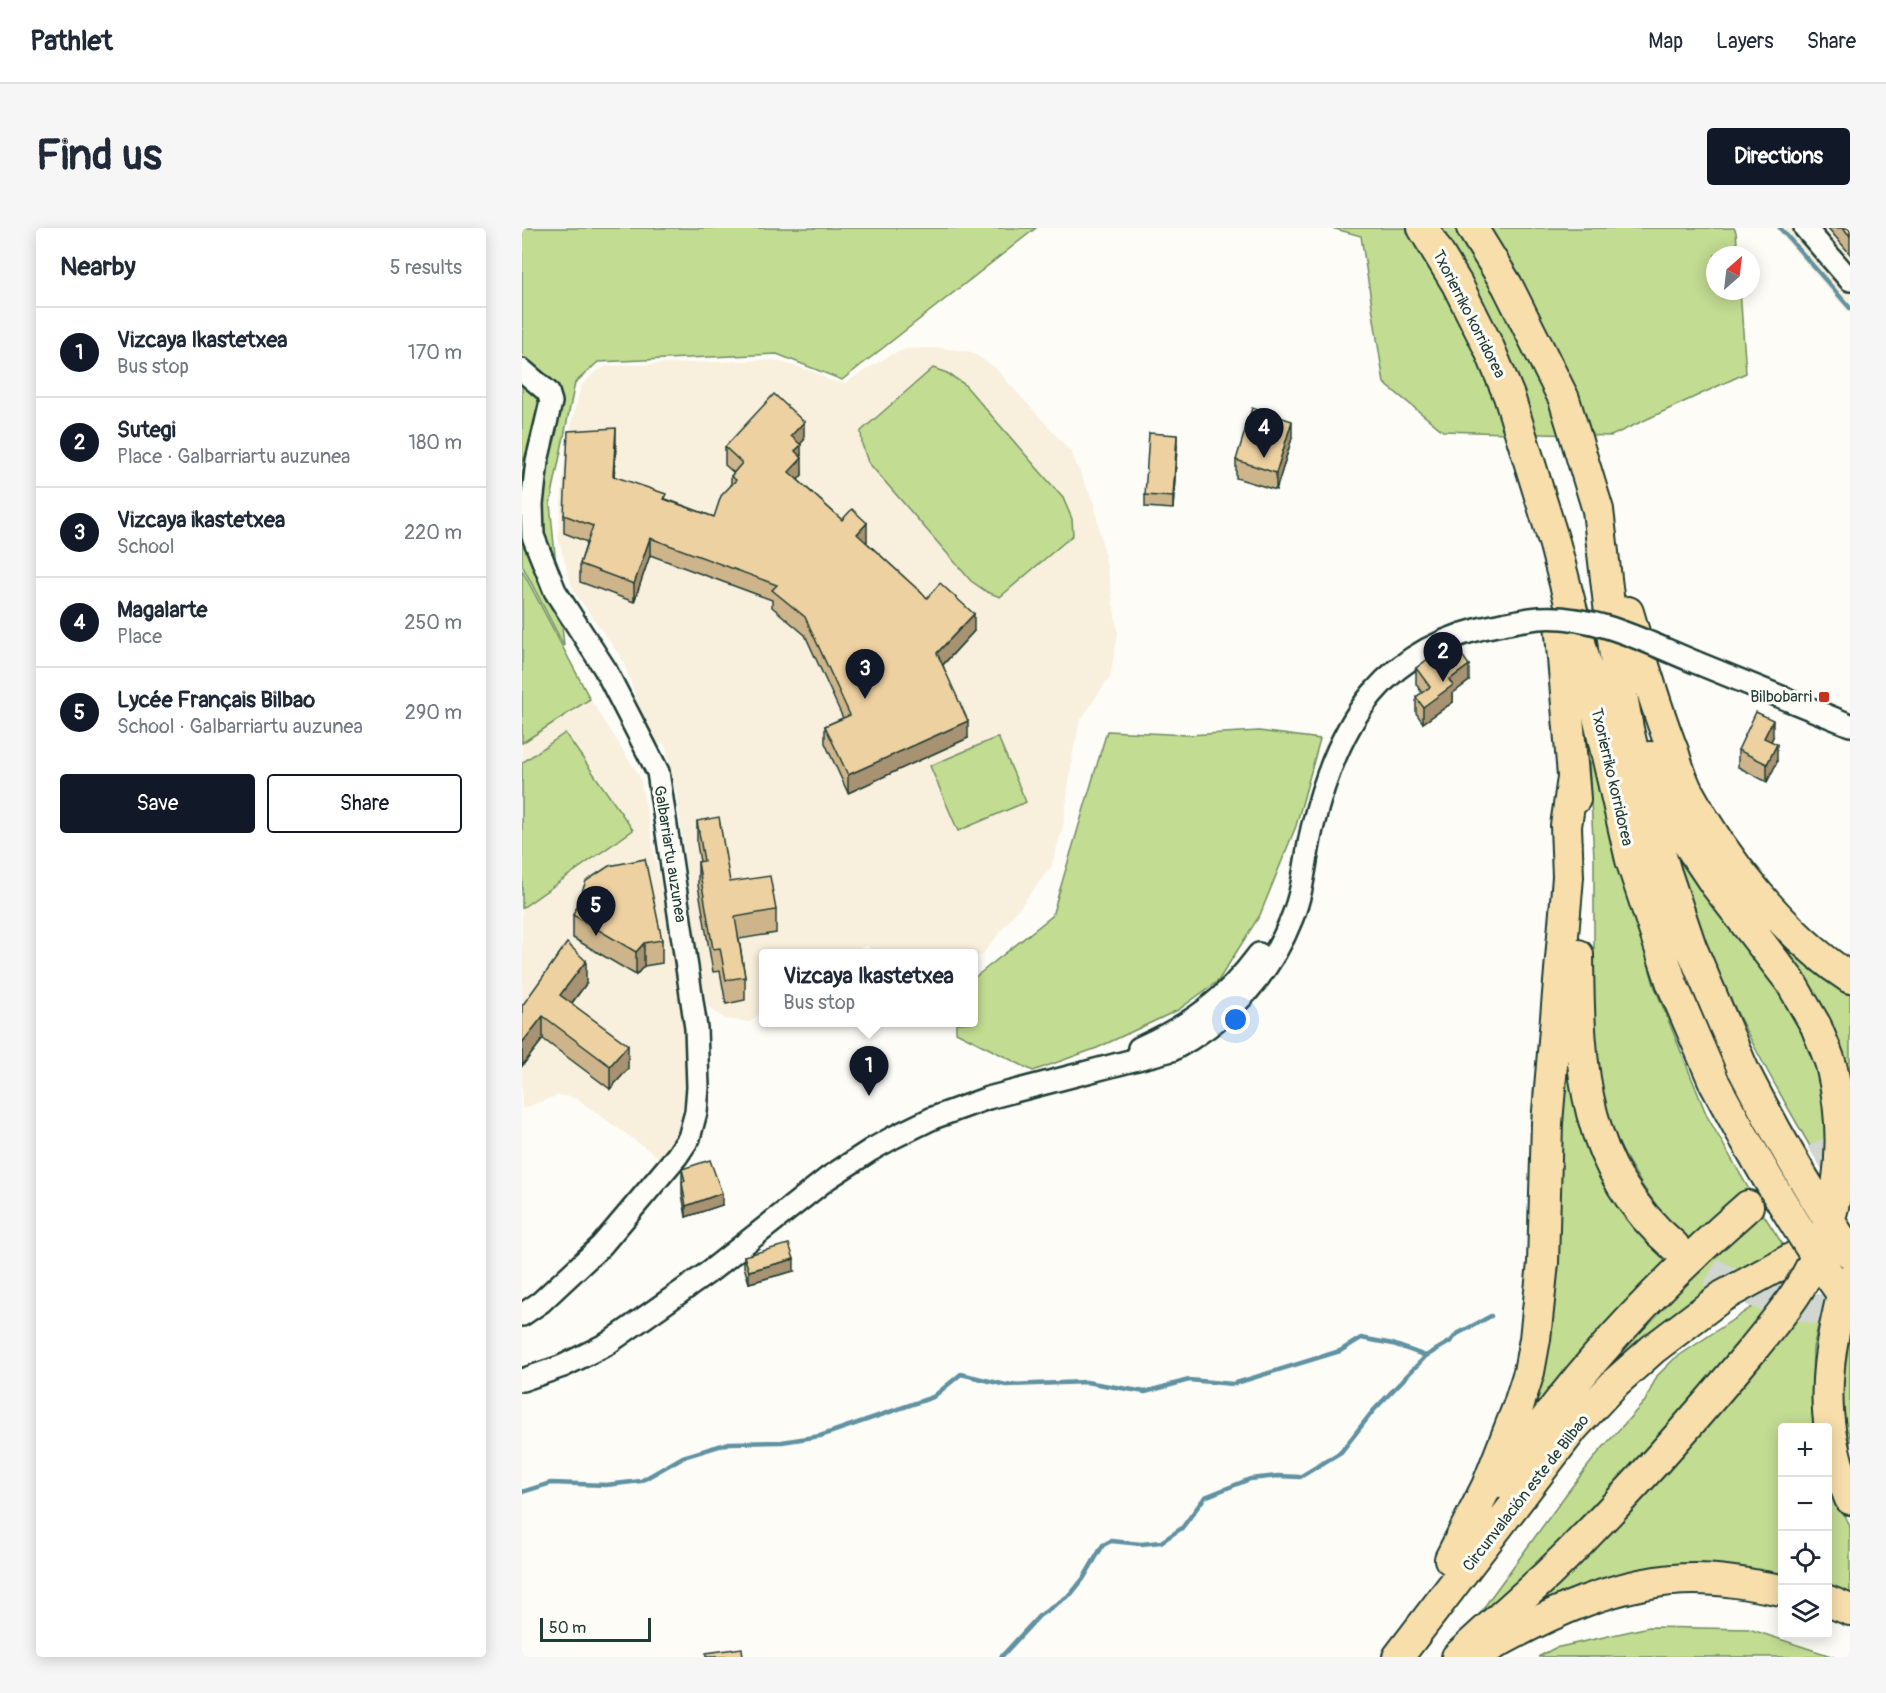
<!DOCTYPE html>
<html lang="en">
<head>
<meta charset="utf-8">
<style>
	:root { --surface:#fff; --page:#f6f6f7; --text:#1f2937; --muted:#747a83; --line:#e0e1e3; --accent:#111827 }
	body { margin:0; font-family:Pangolin,sans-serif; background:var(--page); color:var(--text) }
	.controls { position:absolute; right:18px; bottom:18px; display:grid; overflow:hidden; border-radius:6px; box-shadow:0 3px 15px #0003 }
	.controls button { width:54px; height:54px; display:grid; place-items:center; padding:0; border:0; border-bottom:2px solid var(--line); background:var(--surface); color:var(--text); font:30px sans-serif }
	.compass { position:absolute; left:1184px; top:18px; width:54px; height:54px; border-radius:50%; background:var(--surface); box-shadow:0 3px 15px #0003; rotate:28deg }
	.scale { position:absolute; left:18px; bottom:15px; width:111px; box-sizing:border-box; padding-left:6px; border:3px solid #1f3d34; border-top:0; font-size:16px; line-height:21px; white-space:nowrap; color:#1f3d34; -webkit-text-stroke:4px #fdfcf7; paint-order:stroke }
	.you { position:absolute; left:714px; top:792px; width:21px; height:21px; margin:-15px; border:4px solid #fff; border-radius:50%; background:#1a73e8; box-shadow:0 0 0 9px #1a73e833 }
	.badge { display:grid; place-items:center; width:39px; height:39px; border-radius:50%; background:var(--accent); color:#fff; font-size:20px; font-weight:700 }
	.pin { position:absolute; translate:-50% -50px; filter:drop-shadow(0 2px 3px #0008) }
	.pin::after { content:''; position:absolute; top:32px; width:21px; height:18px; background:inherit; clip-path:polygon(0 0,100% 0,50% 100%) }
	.popup { position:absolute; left:237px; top:721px; width:219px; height:78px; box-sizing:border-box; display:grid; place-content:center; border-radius:6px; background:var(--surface); filter:drop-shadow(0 2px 4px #0005); font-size:20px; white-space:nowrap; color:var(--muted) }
	.popup b { font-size:22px; color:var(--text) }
	.popup::after { content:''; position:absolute; left:50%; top:100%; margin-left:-12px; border:12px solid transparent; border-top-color:var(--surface) }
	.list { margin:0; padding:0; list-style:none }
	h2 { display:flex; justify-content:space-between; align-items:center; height:78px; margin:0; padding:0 24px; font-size:26px }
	h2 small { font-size:20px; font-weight:400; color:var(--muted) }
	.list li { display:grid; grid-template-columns:39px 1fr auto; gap:18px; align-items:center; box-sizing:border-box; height:90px; padding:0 24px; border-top:2px solid var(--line) }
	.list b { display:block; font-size:22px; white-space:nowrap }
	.list p { margin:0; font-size:20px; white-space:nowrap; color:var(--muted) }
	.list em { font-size:20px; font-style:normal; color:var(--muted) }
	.actions { display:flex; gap:12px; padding:18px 24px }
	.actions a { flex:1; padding:14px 0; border:2px solid var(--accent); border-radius:6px; text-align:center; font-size:21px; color:var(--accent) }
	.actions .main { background:var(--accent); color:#fff }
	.icon { flex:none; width:33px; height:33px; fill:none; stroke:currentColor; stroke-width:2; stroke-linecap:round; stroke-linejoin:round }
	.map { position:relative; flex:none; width:1328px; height:1429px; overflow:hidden; border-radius:6px }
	header { display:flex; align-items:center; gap:36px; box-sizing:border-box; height:84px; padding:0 30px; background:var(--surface); border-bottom:2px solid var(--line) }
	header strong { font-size:28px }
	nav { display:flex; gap:33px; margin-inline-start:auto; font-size:21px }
	.intro { display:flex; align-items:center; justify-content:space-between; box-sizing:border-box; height:144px; padding:0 36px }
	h1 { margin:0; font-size:42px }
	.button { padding:15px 27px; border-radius:6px; background:var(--accent); color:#fff; font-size:21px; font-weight:700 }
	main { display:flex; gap:36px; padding:0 36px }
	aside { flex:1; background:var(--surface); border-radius:6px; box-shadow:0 3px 15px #0003 }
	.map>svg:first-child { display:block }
	.built { fill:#f8efdd }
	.green { fill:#c2dc92; stroke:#708c63; stroke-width:1.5 }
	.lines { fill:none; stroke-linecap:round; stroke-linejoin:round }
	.stream { stroke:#6092a2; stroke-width:4.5 }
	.highway-tunnel { stroke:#d1d6d0; stroke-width:30; stroke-dasharray:30 15; stroke-linecap:butt }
	.minor-casing { stroke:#1f3d34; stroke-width:26 }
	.highway-casing { stroke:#1f3d34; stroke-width:34 }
	.minor { stroke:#fdfcf7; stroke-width:21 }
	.highway { stroke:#f8deab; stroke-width:30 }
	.minor-bridge-casing { stroke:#1f3d34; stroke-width:26; stroke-linecap:butt }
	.highway-bridge-casing { stroke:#1f3d34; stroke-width:34; stroke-linecap:butt }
	.minor-bridge { stroke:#fdfcf7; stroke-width:21 }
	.highway-bridge { stroke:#f8deab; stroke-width:30 }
	.wall { fill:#cdb48a; stroke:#1f3d34; stroke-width:1.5 }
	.shaded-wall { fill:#a79271; stroke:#1f3d34; stroke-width:1.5 }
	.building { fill:#eed1a1; stroke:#1f3d34; stroke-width:1.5 }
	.poi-dot { fill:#c8321e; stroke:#fdfcf7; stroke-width:2 }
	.labels { text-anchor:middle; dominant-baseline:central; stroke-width:6; stroke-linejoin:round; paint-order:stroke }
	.street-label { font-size:16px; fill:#1f3d34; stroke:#fdfcf7 }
	.poi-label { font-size:16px; fill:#1f3d34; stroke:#fdfcf7; text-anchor:end }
</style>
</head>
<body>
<header>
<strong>Pathlet</strong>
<nav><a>Map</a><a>Layers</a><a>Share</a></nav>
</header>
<div class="intro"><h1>Find us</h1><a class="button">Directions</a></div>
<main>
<aside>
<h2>Nearby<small>5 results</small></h2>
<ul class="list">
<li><span class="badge">1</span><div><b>Vizcaya Ikastetxea</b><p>Bus stop</p></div><em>170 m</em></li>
<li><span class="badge">2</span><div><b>Sutegi</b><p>Place · Galbarriartu auzunea</p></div><em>180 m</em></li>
<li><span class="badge">3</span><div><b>Vizcaya ikastetxea</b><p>School</p></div><em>220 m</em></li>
<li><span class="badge">4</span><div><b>Magalarte</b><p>Place</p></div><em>250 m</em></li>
<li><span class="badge">5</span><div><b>Lycée Français Bilbao</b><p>School · Galbarriartu auzunea</p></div><em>290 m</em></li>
</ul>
<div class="actions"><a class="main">Save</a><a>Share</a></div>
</aside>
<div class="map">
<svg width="1328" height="1429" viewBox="0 0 1328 1429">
	<rect width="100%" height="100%" fill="#fdfcf7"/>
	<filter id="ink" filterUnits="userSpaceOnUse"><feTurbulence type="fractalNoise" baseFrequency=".0167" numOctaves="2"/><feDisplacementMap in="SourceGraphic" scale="12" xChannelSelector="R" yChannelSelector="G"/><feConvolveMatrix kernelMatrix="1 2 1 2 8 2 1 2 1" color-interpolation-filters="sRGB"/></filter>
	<g filter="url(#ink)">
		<path class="built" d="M1253,0H1328V86Z
			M419,120L449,124L472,139L549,224L572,276L587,349L596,406L588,448L558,493L551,524L541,599L529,639L460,727L452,731V726L350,725L345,717L326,725L242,726V782L228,794L203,791L186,779L179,754L155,569L143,516L130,515L101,432L51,362L36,309L44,218L59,158L73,144L85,138L252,132L292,144L306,152L323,155L368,127L384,121Z
			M68,471L118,549L167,806L168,846L155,904L139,931L54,870L36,867L0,881V515Z"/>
		<path class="green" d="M0,0H514L320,152L255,126L76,134L53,155L28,276L42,418L0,337V245L22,169L0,148Z
			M810,0H1212L1214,4L1216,27H1193V63H1218L1224,145L1089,208L921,203L862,155L839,8Z
			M411,140L425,145L442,156L541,270L550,291L551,307L478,369L465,364L449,353L346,234L340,216L339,203Z
			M0,151L20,170L0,238Z
			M0,342L68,471L0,515Z
			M585,503L666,507L737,503L798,511L774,598L738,687L696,753L656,782L575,820L511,843L434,804V795L452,794V750L530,688Z
			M43,505L111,602L0,680V535Z
			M476,509L504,574L436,603L408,538Z
			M1066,516L1132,757L1185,888L1228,963L1196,992L1005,1190L1047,770L1120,1003L1145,1031L1166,1009L1141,987L1120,957L1096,916L1082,877L1072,824V630Z
			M1144,597L1284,795L1309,901L1306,949C1256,864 1206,777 1171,684C1160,656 1153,626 1144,597Z
			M1205,652L1328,763V901Z
			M1236,978L1263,1020L1201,1054L1148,1089L1079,1154L1049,1174Z
			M1266,1055L1135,1220L942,1411L967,1372L1045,1265L1076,1225L1123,1173L1135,1148L1152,1131Z
			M1289,1063L1300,1081L1291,1120L1290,1154L1297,1199L1260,1200V1353L1233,1348L996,1388Z
			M1319,1102L1328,1113V1246L1314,1140Z
			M1306,1247L1328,1299V1370L1306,1362Z
			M1127,1399L1227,1401L1312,1429H1016L1033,1420Z"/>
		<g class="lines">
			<path class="stream" d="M1258,0L1328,80
				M0,1264L29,1255L84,1257L119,1253L161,1229L207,1215L260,1214L298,1208L411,1169L439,1146L484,1157L564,1154L623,1164L667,1152L711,1156L818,1123L839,1110L871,1116L904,1128
				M479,1429L517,1388L549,1366L561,1351L581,1317L589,1313L619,1316L639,1314L660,1300L683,1269L728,1251L756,1248L778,1249L819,1224L851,1183L904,1128L929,1113L935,1106L969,1088"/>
			<path class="highway-tunnel" d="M1257,957L1296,930L1328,913
				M1152,1018C1161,1025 1171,1034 1182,1040C1222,1065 1281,1083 1328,1084"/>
			<defs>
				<path id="minor" d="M1283,0L1328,52
					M0,142L26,164L29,174L15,233L10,276L11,308L33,363L83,441L136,544L174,800L176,859L174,884L167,910L155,928L79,1018L19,1074L0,1087
					M1173,434L1328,497
					M617,820C670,796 702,773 737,726
					M0,1152L41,1138L85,1116L187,1044L306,950L349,922L372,909L411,890L466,870L650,822C705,792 747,749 770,690C782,661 783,631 790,601C816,492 862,417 980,396"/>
				<path id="highway" d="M901,0L935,56L967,120L987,168L1033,317L1067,449L1109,632L1150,756L1193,856
					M950,0L985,57L1042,171L1076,282L1093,428L1106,501L1124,577L1144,645L1169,719L1221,841
					M1106,384C1120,431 1133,478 1151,523C1155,536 1159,550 1165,562C1201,630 1263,708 1328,750
					M1038,395L1053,571
					M1128,529L1165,614L1193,656L1268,753L1294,798
					M1056,727C1057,839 1060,939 1152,1018
					M1313,1099C1300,1164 1303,1209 1328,1271
					M979,1254C1047,1151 1133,1059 1226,978
					M928,1331L965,1258L996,1179L1007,1144L1013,1111L1021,1035L1025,895L1046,649L1044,598L1051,550
					M1306,1373L1328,1382
					M957,1425C1022,1387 1097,1351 1173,1351C1202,1351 1232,1357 1260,1362
					M876,1429L1052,1199L1094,1154L1131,1121L1201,1068L1311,1008
					M935,1429C965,1400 996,1374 1026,1346C1099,1275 1166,1199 1231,1121"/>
			</defs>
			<use href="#minor" class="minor-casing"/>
			<use href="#highway" class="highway-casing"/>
			<use href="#minor" class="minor"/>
			<use href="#highway" class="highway"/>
			<defs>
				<path id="minor-bridge" d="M980,396C992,394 1005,391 1017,390C1072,386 1124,414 1173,434"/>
				<path id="highway-bridge" d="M1221,841C1254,906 1288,964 1328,1025
					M1193,856C1234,933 1277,1007 1328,1077
					M1313,1099L1323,1053
					M1231,1121C1246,1102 1263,1083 1276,1062C1318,996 1328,917 1310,841C1307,827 1299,812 1294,798"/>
			</defs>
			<use href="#minor-bridge" class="minor-bridge-casing"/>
			<use href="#highway-bridge" class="highway-bridge-casing"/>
			<use href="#minor-bridge" class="minor-bridge"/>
			<use href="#highway-bridge" class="highway-bridge"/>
		</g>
		<path class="wall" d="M1306,0H1328V26Z
			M770,210L754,262L714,250V232Z
			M282,212L278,216L280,247L276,252L320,292L345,313L344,314L405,370L452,403L421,437L446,510L326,565L303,515V498L321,490L283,407L250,379V372L128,327L112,374L58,354V336L65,314L42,305V287L94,217L92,249L144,271L192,289L209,258V248L212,245L203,237V219Z
			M655,219L651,281L623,279V267Z
			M894,440L947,453L931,465V474L901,495L894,485V469L900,465L894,456Z
			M1251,509L1249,513L1255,534L1245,554L1216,539V522Z
			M175,593L208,654L254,682V705L217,711L223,749V772L204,776L198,743L191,744L176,657V634H178L175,616Z
			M51,687L140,712V735L122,738L114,747L51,710Z
			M64,756L50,775L106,841L88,861L21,811L0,838V778Z
			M160,941L200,977L164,989L160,966Z
			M222,1028L272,1043L227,1055L222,1039Z"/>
		<path class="shaded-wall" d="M770,193V210L754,262V245Z
			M282,194V212L269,226V208Z
			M94,200V217L91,266V248Z
			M655,207V219L651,281V269Z
			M279,217V231L280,230V247L267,261V244L273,223Z
			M345,295V313L335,323V306Z
			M128,310V327L112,374V356Z
			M452,386V403L415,443V425Z
			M947,437V453L931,465V474L901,495V479L927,452Z
			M1251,492V509L1242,527V510Z
			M446,493V510L326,565V547Z
			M1255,516V534L1245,554V536Z
			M122,715V738L114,747V724Z
			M64,733V756L38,790V767Z
			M21,788V811L0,838V815Z
			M106,817V841L88,861V838Z
			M200,965V977L164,989V978Z
			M272,1031V1043L227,1055V1043Z"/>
		<path class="building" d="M1321,0H1328V8Z
			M252,166L282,194L269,208L279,217L273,223L280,230L267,244L320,292L330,281L345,295L335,306L405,370L418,355L452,386L415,425L446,493L326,547L303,498L328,487L283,389L250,362L255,357L128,310L112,356L58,336L71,298L42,287L46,203L94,200L91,248L144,266L142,271L192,289L199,268L214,252L209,248L220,235L203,219Z
			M730,180L770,193L754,245L714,232Z
			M627,205L655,207L651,269L623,267Z
			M930,413L947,437L927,452L931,457L901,479L894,469L908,459L894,440Z
			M1234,484L1251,492L1242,510L1255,516L1245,536L1216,522Z
			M197,589L208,654L248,648L254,682L213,689L223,749L204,752L198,720L191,721L176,634L182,633L175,593Z
			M123,631L140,712L122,715L114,724L51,687L64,653L87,638Z
			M45,715L64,733L38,767L106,817L88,838L21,788L0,815V778Z
			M188,932L200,965L164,978L160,954L163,953L160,941Z
			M267,1016L272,1031L227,1043L222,1028Z
			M220,1420L221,1429H184V1425Z"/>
	</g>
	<rect class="poi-dot" x="1296" y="463" width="12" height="12" rx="3"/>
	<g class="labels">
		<g class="street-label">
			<text transform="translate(947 86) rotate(63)">Txorierriko korridorea</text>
			<text transform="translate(1090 549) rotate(77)">Txorierriko korridorea</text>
			<text transform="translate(148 626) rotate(81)">Galbarriartu auzunea</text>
			<text transform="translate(1004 1265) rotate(-52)">Circunvalación este de Bilbao</text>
		</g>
		<g class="poi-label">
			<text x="1290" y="469">Bilbobarri</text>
		</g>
	</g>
</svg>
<div class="controls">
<button>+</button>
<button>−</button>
<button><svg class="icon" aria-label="locate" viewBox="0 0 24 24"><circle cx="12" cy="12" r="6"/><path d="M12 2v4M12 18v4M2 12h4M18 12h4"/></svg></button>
<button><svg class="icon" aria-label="layers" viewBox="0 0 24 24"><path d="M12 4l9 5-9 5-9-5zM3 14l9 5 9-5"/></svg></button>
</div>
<svg class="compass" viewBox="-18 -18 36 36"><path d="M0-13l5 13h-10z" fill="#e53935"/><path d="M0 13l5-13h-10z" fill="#747a83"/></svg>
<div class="scale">50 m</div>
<div class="you"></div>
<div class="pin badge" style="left:347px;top:868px">1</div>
<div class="popup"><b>Vizcaya Ikastetxea</b>Bus stop</div>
<div class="pin badge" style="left:921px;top:454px">2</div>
<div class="pin badge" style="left:343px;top:471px">3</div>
<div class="pin badge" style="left:742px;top:230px">4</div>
<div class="pin badge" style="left:74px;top:708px">5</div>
</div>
</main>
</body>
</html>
